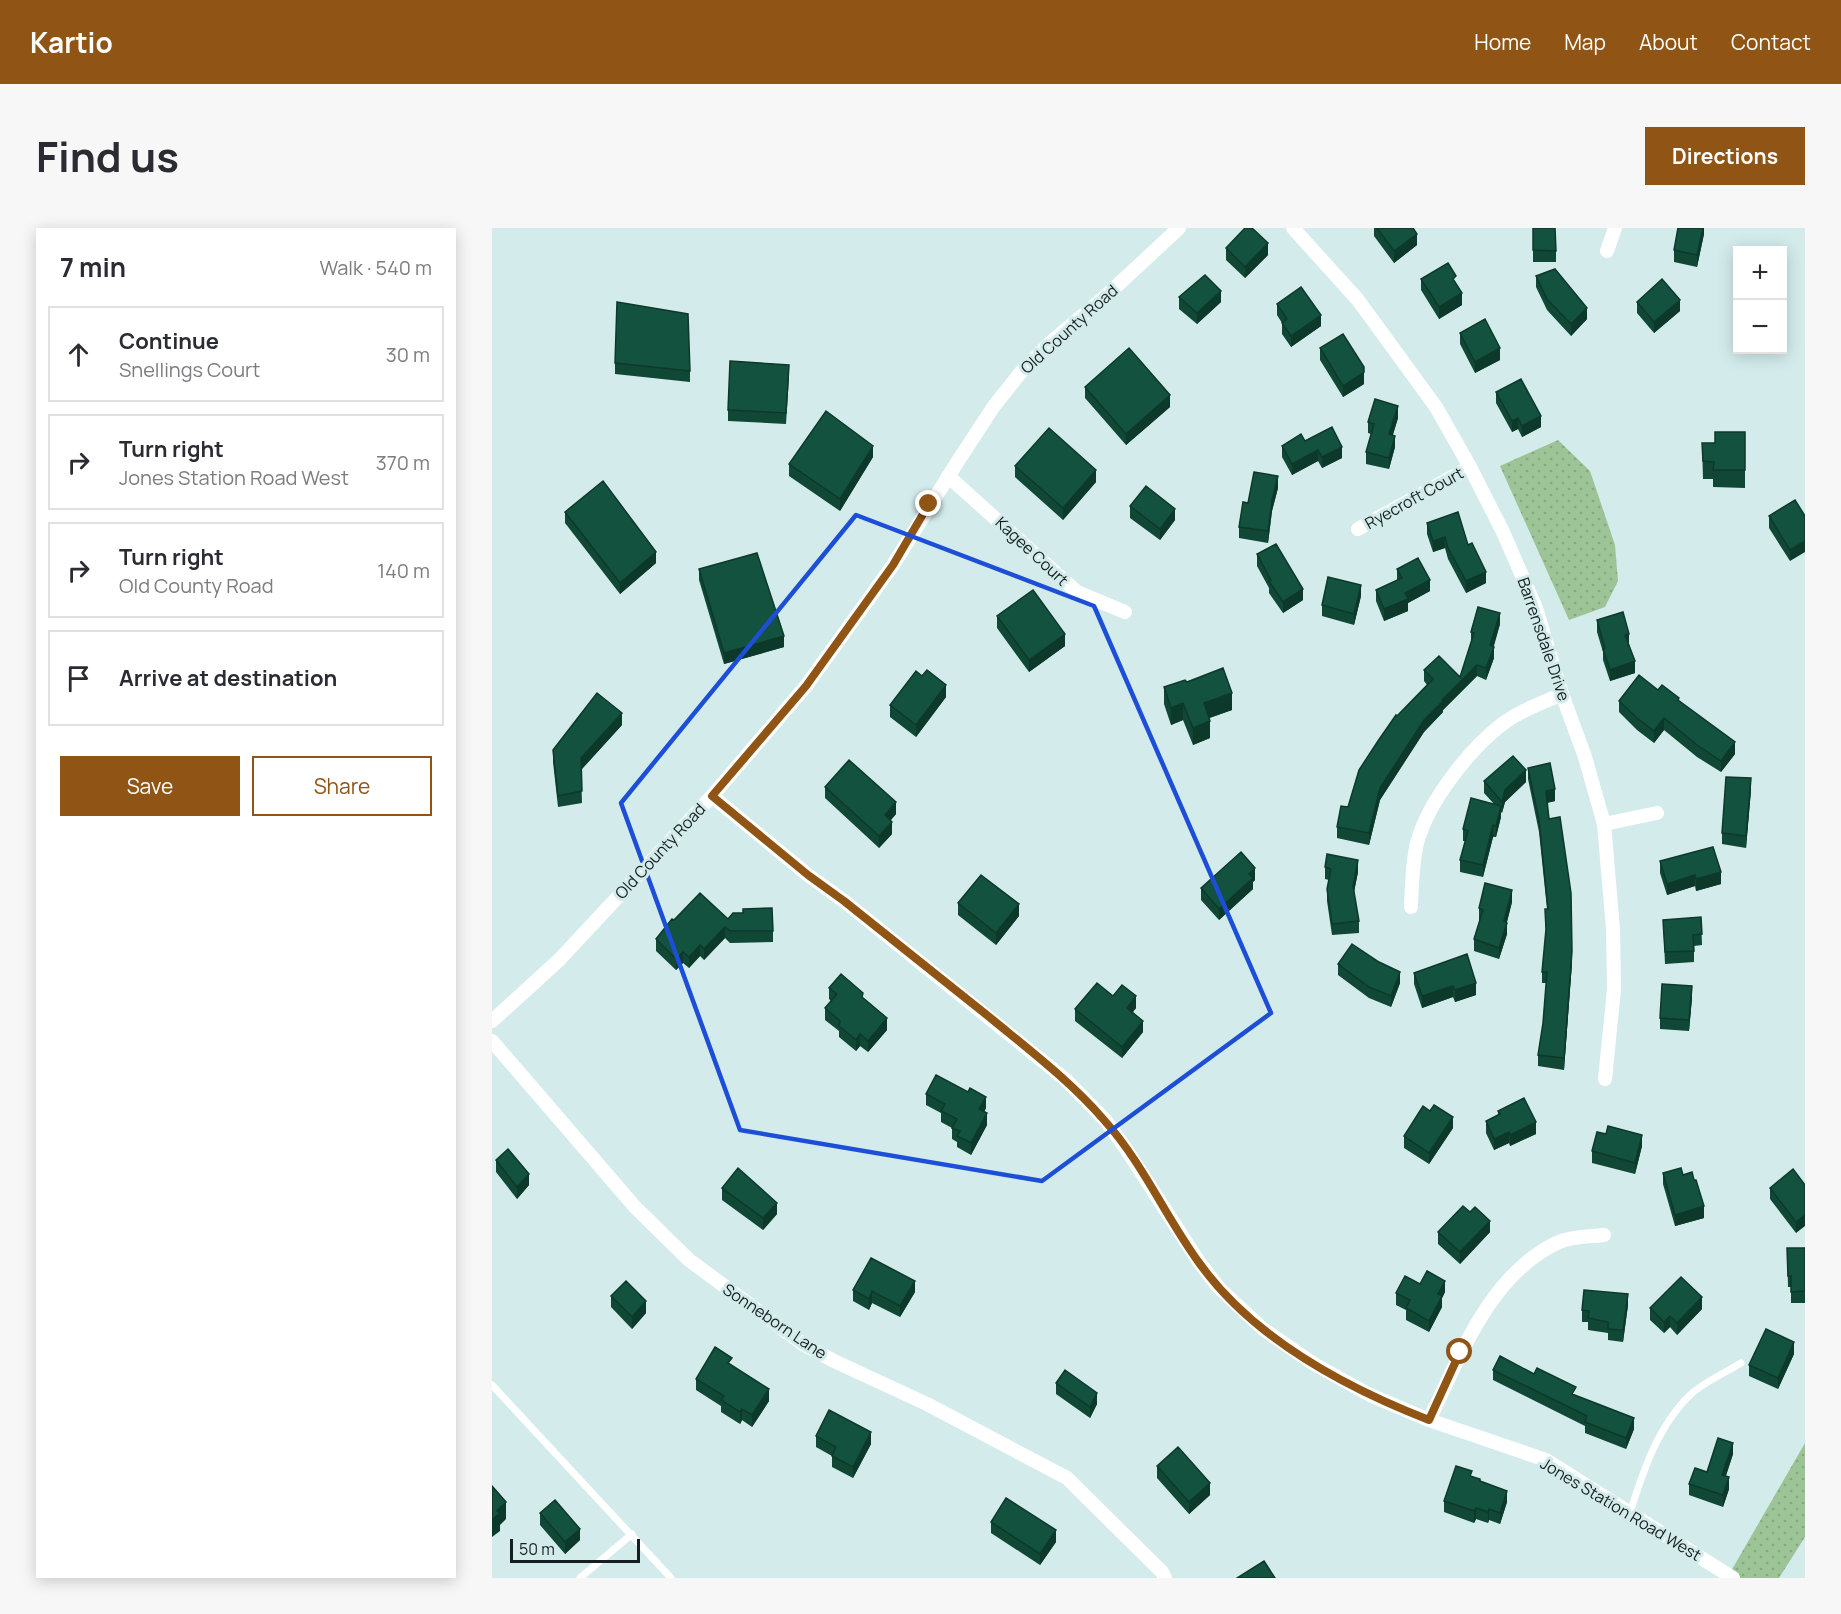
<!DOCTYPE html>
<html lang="en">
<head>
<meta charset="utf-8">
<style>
	:root { --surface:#fff; --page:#f7f7f7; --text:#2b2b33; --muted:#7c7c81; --line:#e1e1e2; --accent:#905415 }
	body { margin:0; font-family:Manrope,sans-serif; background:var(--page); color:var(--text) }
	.controls { position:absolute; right:18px; top:18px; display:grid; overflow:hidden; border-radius:0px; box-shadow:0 3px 15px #0003 }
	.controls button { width:54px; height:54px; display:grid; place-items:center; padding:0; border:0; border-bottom:2px solid var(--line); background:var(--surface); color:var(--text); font:30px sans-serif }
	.scale { position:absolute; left:18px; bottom:15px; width:130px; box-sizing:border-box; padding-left:6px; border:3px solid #161f1f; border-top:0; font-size:16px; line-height:21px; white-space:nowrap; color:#161f1f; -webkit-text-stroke:4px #d3eceb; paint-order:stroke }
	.stop { position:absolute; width:18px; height:18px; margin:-14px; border:4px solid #905415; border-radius:50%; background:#fff }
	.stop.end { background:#905415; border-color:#fff; box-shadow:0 2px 6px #0008 }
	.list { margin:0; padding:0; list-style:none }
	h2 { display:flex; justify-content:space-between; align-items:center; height:78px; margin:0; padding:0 24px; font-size:26px }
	h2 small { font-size:20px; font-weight:400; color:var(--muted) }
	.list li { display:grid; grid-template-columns:39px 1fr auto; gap:18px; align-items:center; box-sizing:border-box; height:96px; margin:0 12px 12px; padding:0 12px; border:2px solid var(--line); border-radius:0px }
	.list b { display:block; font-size:22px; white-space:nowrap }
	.list p { margin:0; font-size:20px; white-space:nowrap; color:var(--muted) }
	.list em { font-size:20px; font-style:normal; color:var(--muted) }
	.actions { display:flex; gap:12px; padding:18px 24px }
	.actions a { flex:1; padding:14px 0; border:2px solid var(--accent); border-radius:0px; text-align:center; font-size:21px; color:var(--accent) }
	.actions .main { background:var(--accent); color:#fff }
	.icon { flex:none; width:33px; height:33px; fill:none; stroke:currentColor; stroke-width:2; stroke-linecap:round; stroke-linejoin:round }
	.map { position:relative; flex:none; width:1313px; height:1350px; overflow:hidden; border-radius:0px }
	header { display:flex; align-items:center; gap:36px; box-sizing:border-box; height:84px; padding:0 30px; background:var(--accent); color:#fff }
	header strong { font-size:28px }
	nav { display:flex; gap:33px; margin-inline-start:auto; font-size:21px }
	.intro { display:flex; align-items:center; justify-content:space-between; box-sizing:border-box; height:144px; padding:0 36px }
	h1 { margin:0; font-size:42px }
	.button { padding:15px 27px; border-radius:0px; background:var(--accent); color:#fff; font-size:21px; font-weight:700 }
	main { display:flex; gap:36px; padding:0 36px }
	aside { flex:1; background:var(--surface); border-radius:0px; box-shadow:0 3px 15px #0003 }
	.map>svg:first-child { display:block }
	.park { fill:url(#park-dots) }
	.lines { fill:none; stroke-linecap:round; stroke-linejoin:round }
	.service { stroke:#fff; stroke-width:7 }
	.minor { stroke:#fff; stroke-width:14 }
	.wall { fill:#104735 }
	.shaded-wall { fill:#0d392b }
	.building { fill:#13523e; stroke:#0d392b; stroke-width:1.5 }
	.route { stroke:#905415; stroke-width:8 }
	.marked { fill:none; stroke:#1d4ed8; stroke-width:4.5; stroke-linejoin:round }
	.labels { text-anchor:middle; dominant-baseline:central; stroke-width:6; stroke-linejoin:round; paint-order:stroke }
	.street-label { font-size:16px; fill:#161f1f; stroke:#d3eceb }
</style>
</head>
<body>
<header>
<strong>Kartio</strong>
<nav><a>Home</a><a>Map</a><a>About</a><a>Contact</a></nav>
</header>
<div class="intro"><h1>Find us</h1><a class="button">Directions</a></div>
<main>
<aside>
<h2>7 min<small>Walk · 540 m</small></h2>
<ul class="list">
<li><svg class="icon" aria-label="ahead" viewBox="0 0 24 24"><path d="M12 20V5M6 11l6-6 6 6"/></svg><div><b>Continue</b><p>Snellings Court</p></div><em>30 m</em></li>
<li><svg class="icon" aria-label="right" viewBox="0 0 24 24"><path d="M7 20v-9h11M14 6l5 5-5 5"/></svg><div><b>Turn right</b><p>Jones Station Road West</p></div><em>370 m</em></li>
<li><svg class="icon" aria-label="right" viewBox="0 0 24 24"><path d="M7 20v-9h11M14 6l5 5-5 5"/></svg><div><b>Turn right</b><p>Old County Road</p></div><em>140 m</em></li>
<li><svg class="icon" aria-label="arrive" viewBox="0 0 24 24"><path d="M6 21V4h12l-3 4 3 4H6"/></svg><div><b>Arrive at destination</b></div></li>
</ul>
<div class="actions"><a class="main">Save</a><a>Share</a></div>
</aside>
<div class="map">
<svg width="1313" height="1350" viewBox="0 0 1313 1350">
	<defs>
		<pattern id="park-dots" width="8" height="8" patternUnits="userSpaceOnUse" patternTransform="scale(1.5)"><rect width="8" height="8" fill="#9dc496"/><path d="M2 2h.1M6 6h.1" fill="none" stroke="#86a881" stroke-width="1.8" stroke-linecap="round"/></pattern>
	</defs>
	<rect width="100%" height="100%" fill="#d3eceb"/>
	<path class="park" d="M1066,212L1098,243L1123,317L1126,353L1113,379L1077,392L1008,238Z
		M1313,1215V1309L1287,1350H1235Z"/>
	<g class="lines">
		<path class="service" d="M0,1157L179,1350
			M1138,1285C1151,1243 1166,1198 1198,1167C1212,1154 1233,1145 1249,1135
			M88,1350L140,1306"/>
		<path class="minor" d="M801,0L866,72L944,179L978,239L1011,304L1044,380L1070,466L1093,529L1112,596L1121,701L1122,761L1113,851
			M1115,23L1123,0
			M456,248L585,364L633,384
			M866,301L978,239
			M220,568L316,647L352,673L574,852L614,893L634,921L707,1034L727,1060L771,1101L822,1136L878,1167L937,1192L1054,1232L1241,1350
			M1112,596L1165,585
			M919,679C920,658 920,636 925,615C936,574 976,523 1009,497C1027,483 1050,475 1070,466
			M0,793L67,732L220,568L314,458L401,337L466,233L502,178L529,144L560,113L616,66L687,0
			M0,813L143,979L197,1032L311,1116L342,1133L435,1176L575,1250L670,1344L673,1350
			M937,1192C968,1129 998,1045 1067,1014C1080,1008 1098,1009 1112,1007"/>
	</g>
	<path class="wall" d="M882,0H921L925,17L902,35L882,8Z
		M1041,0L1064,23V34H1041Z
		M1212,0V6L1205,39L1182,34V22Z
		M734,20L776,27L753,50L734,32Z
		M1044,48L1095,91L1079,108L1055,82L1044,59Z
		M929,51L964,57L970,77L947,91L929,62Z
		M687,69L729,74L705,96L687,81Z
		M1145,74L1188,83L1162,105L1145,85Z
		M785,76L829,98L799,119L790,106V95L785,87Z
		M968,105L1008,132L983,145L968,116Z
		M828,120L872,156L851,169L828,132Z
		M123,135L198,143V154L123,146Z
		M297,149L294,196L236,193V182Z
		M593,159L678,179L634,217L593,170Z
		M1004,164L1049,199L1030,209L1026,201L1020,204L1004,175Z
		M906,190L901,207L903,219L897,241L874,236V224L879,206L876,205V194Z
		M1253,204V260L1221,259V251H1211L1210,215H1223Z
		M813,213L850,230L830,240L826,233L800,247L790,229V218Z
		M381,229L348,283L297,248V236Z
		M523,238L604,254L571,292L523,249Z
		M786,260L780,283L776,315L747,310V299L756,275Z
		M1303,272L1298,333L1277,300V288Z
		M638,278L683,292L668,312L638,290Z
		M73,284L164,335L128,366L73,295Z
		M935,295L976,317L994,355L974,365L956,331L953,320L941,324L935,306Z
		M765,326L811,372L791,385L777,365V360L765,338Z
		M207,341L292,419L232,436L207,352Z
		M905,341L938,363L916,375V383L892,393L884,373V362L905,353Z
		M869,368L862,397L830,388V377Z
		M505,388L573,418L537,444L505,400Z
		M1105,392L1137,416L1143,445L1118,453L1111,432V424L1105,404Z
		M1008,396L1002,418V430L994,452L985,448L951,482V484L932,504L888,572L877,617L845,610V599L856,579L905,488L935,457L932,453V442L968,449L979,415V404Z
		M430,448L454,469L424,509L398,489V477Z
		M695,454L740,482L717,490L718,510L701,517L691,492L679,497L672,476V459Z
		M1166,462L1187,473L1243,526L1229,544L1205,529L1172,502L1162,515L1145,502L1127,484V473Z
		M130,497L89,542L90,575L66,579L61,534V522Z
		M1036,540L1063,573L1055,575L1057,591L1080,735L1072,842L1046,838V827L1051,795L1055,755H1050V744L1054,706L1053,681H1055L1047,604L1036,551Z
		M992,553L1034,554L1013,574L1010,585L1009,584V589L1004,609H1001L991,649L968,644V632L973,613H971V601L1002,576L992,565Z
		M333,559L404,586L398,593L400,606L387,620L333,570Z
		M1259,562L1254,620L1230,616V605Z
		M1168,633L1229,656L1204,663L1203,658L1175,667L1168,645Z
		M833,639L866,644L862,664L867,693V705L840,707L835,673V661L837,652L833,651Z
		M763,652L761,654V661L727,692L709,672V660Z
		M1020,674L1015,694V706L1007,731L982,723V711L988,692H987V680Z
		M466,675L527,688L504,717L466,687Z
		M1209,689L1210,717L1202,718V734L1173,736L1171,692Z
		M236,691L281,703V714L238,715L233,710L212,732L208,728L197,740L191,735L184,742L164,723V711L182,692Z
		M846,736L908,755L899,779L877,770L846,747Z
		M922,745L984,767L963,774L961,769L930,780L922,756Z
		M337,760L371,770L395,802L376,824L368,818L364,823L347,809V803L333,792V780L339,773L337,771Z
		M621,768L644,780L641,784L651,804L630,830L583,793V781Z
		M1200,770L1197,803L1168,801V790Z
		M434,866L494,880L492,884L495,897L479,927L465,919V914L460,911V900L449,894V885L434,877Z
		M1006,883L1044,906L1018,918L1017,915L1002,922L994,905V893L1006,887Z
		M961,900L937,936L912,920V908Z
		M1150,918L1143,946L1100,935V923Z
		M4,932L37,957L25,971L4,944Z
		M1171,945L1191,947L1212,990L1183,998L1171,956Z
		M1313,957L1304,1005L1278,971V960Z
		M230,960L285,986L271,1002L230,972Z
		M946,1004H998L968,1036L946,1016Z
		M1295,1020H1313V1075H1299V1059H1296Z
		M928,1056L953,1064L950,1070V1079L937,1104L914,1092V1082L904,1077V1065Z
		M361,1062L423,1064L408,1089L380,1075L377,1082L361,1073Z
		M119,1068L154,1085L140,1101L119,1079Z
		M1136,1077L1131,1114L1116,1112V1105L1096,1102V1094H1090V1082Z
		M1158,1080L1210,1081L1185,1107L1178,1099L1172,1105L1158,1092Z
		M1302,1126L1286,1161L1257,1148V1137Z
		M240,1138L277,1173L260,1199L250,1192L248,1196L229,1184V1178L204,1162V1151Z
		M1001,1142L1084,1168L1142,1201L1134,1221L1093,1205V1198L1001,1152Z
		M564,1155L605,1176L598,1190L564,1166Z
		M324,1208L379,1216L361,1250L340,1239V1228L324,1219Z
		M1241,1226L1234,1248L1237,1261L1231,1279L1197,1267V1256Z
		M665,1238L718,1267L697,1286L665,1250Z
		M980,1248L988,1253L1015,1274L1008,1296L997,1292L996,1295L984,1291L982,1295L952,1284V1273Z
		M48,1285L88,1312L73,1326L48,1297Z
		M499,1294L564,1314L548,1337L499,1305Z"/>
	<path class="shaded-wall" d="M1211,0H1212V6L1205,39V27Z
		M925,6V17L902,35V23Z
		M776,15V27L753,50V39Z
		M729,63V74L705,96V85Z
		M970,65V77L947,91V79Z
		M1188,72V83L1162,105V94Z
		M1095,80V91L1079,108V96Z
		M829,87V98L799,119V108Z
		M1008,120V132L983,145V134Z
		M872,144V156L851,169V158Z
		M678,167V179L634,217V206Z
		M906,178V190L897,218V206Z
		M1049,188V199L1030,209V198Z
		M1026,190V201L1020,204V193Z
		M903,208V219L897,241V230Z
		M381,218V229L348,283V271Z
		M850,219V230L830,240V229Z
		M826,222V233L800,247V236Z
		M604,242V254L571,292V280Z
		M786,248V260L780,283L776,315V303L780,272Z
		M683,281V292L668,312V301Z
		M953,309V320L941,324V313Z
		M1313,313V324L1298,333V322Z
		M164,324V335L128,366V355Z
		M994,344V355L974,365V353Z
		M938,352V363L916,375V383L892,393V381L913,365Z
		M869,357V368L862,397V386Z
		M811,361V372L791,385V374Z
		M1008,385V396L998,429V417Z
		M573,406V418L537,444V432Z
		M1137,406V417L1133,407Z
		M292,408V419L232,436V425Z
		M1002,419V430L994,452V440Z
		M1143,433V445L1118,453V442Z
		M985,437V448L951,482V484L932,504L888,572L877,617V605L888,560L932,492L950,472Z
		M454,457V469L424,509V497Z
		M740,465V482L712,492V475Z
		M691,475V492L679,497V480Z
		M130,485V497L89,542V530Z
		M1172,490V502L1162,515V503Z
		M718,493V510L701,517V500Z
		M1243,514V526L1229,544V533Z
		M1034,542V554L1013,574L1010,585V574L1013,562Z
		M1259,550V562L1254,620V608Z
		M1063,561V573L1054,575V563Z
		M404,574V586L393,599V587Z
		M1009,578V589L1004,609V598Z
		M400,594V606L387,620V608Z
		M1001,597V609L991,649V637Z
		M866,632V644L861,669V658Z
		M763,640V652L761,654V661L727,692V681L757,646Z
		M1229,644V656L1204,663V651Z
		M1203,647V658L1175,667V656Z
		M1020,662V674L1012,705V693Z
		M527,676V688L504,717V705Z
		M1015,695V706L1007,731V720Z
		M233,699V710L212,732V721Z
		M208,717V728L197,740V729Z
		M1080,723V735L1072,842V830Z
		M191,724V735L184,742V731Z
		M908,744V755L899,779V768Z
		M984,755V767L963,774V762Z
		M961,758V769L930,780V768Z
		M1200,758V770L1197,803V792Z
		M644,768V780L635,791V780Z
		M395,790V802L376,824V813Z
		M651,793V804L630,830V819Z
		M368,806V818L364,823V812Z
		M494,869V880L487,893V881Z
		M495,885V897L479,927V915Z
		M961,889V900L937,936V925Z
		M1044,894V906L1018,918V907Z
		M1017,904V915L1002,922V911Z
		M1150,907V918L1143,946V935Z
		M37,946V957L25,971V959Z
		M285,975V986L271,1002V990Z
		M1212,978V990L1183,998V987Z
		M1313,987V998L1304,1005V994Z
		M998,993V1004L968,1036V1024Z
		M423,1053V1064L408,1089V1078Z
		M953,1053V1064L950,1070V1079L937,1104V1093L946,1066Z
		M380,1063V1075L377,1082V1071Z
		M1136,1066V1077L1131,1114V1102Z
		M1210,1069V1081L1185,1107V1095Z
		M154,1073V1085L140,1101V1089Z
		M1178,1088V1099L1172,1105V1094Z
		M1302,1114V1126L1286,1161V1150Z
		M277,1161V1173L260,1199V1187Z
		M605,1165V1176L598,1190V1179Z
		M250,1181V1192L248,1196V1184Z
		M1142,1190V1201L1134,1221V1210Z
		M379,1204V1216L361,1250V1239Z
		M1241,1215V1226L1230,1259V1247Z
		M1237,1249V1261L1231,1279V1267Z
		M718,1255V1267L697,1286V1274Z
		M1015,1263V1274L1008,1296V1285Z
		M14,1274V1291L8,1297V1303L0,1309V1292L5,1283Z
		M984,1280V1291L982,1295V1283Z
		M997,1281V1292L996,1295V1284Z
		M88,1301V1312L73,1326V1314Z
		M564,1302V1314L548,1337V1326Z"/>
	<path class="building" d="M753,0H760L776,15L753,39L734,20Z
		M885,0H921L925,6L902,23Z
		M1041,0H1063L1064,23L1041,22Z
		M1186,0H1211L1205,27L1182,22Z
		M956,35L964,48L961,51L970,65L947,79L929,51Z
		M1063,41L1095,80L1079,96L1055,71L1044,48Z
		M713,47L729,63L705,85L687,69Z
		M1170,51L1188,72L1162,94L1145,74Z
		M809,59L829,87L799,108L790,95L795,91L785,76Z
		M125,74L196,86L198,143L123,135Z
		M993,91L1008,120L983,134L968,105Z
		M851,106L872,139V144L851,158L828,120Z
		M637,120L678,167L634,206L593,159Z
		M238,133L297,137L294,185L236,182Z
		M1029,151L1049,188L1030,198L1026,190L1020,193L1004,164Z
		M883,171L906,178L897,206L903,208L897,230L874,224L882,196L876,194Z
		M334,183L381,218L348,271L297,236Z
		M840,199L850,219L830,229L826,222L800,236L790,218L809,206L813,213Z
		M557,200L604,242L571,280L523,238Z
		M1223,204H1253V242H1221L1222,234L1211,233L1210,215H1223Z
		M762,244L786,248L780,272L776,303L747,299L751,274L756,275Z
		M111,253L164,324L128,355L73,284Z
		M654,258L683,281L668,301L638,278Z
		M1303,272L1313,288V313L1298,322L1277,288Z
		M966,284L976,317L980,315L994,344L974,353L956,320L953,309L941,313L935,295Z
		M784,316L811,361L791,374L777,353L779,352L765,326Z
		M265,325L292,408L232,425L207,341Z
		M926,330L938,352L913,365L916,371L892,381L884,362L910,350L905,341Z
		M836,349L869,357L862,386L830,377Z
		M541,362L573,406L537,432L505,388Z
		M986,379L1008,385L998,417L1002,419L994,440L985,437L950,472L951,473L932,492L888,560L877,605L845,599L849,578L856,579L867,542L886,513L904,487L905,488L941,451L932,442L947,428L968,449L982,405L979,404Z
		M1131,384L1137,406L1133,407L1143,433L1118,442L1111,421L1113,420L1105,392Z
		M731,440L740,465L712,475L718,493L701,500L691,475L679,480L672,459L693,452L695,454Z
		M435,442L454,457L424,497L398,477L424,443L430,448Z
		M1147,447L1166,462L1170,457L1187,470L1186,472L1243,514L1229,533L1205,517L1172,490L1162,503L1145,490L1127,473Z
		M105,465L130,485L89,530L90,563L66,568L61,522Z
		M1021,528L1034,542L1013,562L1010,574L992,553Z
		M357,532L404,574L393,587L400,594L387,608L333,559Z
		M1058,535L1063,561L1054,563L1057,591L1068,589L1079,665L1080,723L1072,830L1046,827L1051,795L1055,744H1050L1054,701L1053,681H1056L1047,592L1036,540Z
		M1234,549L1259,550L1254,608L1230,605Z
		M979,570L1009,578L1004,598L1001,597L991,637L968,632L976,603L971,601Z
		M1221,619L1229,644L1204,651L1203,647L1175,656L1168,633Z
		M749,624L763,640L757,646L761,650L727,681L709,660Z
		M835,626L866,632L861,658L867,693L840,696L835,661L839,641L833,639Z
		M489,647L527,676L504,705L466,675Z
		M993,655L1020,662L1012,693L1015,695L1007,720L982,711L991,682L987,680Z
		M208,665L236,691L241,685H251V681L280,680L281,703H238L233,699L212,721L208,717L197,729L191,724L184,731L164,711L180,691L182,692Z
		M1209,689L1210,706L1201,707L1202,723L1173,724L1171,692Z
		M860,716L887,734L908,744L899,768L877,759L846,736Z
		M975,726L984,755L963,762L961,758L930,768L922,745Z
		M349,746L371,765L370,769L395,790L376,813L368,806L364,812L347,798L348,793L333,780L345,766L337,760Z
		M605,755L621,768L630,757L644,768L635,780L651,793L630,819L583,781Z
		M1170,756L1200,758L1197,792L1168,790Z
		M444,847L476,864L478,860L494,869L487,881L495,885L479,915L465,908L468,903L460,900L465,891L449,883L453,876L434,866Z
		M1032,870L1044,894L1018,907L1017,904L1002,911L994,893L1008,886L1006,883Z
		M942,877L961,889L937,925L912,908L931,878L938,883Z
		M1116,898L1150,907L1143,935L1100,923L1105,904L1114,906Z
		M16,921L37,946L25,959L4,932Z
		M246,940L285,975L271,990L230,960Z
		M1189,940L1191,947L1200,944L1202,952H1204L1212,978L1183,987L1171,945Z
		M1301,941L1313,957V987L1304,994L1278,960Z
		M971,978L978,984L983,979L998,993L968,1024L946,1004Z
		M1295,1020H1313V1063L1299,1064V1048H1296Z
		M379,1030L423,1053L408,1078L380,1063L377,1071L361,1062Z
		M935,1043L953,1053L946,1066L950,1068L937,1093L914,1080L918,1072L904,1065L913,1048L928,1056Z
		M1189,1049L1210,1069L1185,1095L1178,1088L1172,1094L1158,1080Z
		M134,1053L154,1073L140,1089L119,1068Z
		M1092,1062L1136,1066L1131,1102L1116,1101V1094L1096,1090L1097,1083L1090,1082Z
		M1274,1101L1302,1114L1286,1150L1257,1137Z
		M223,1119L240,1130L236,1135L277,1161L260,1187L250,1181L248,1184L229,1172L232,1168L204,1151Z
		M1008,1128L1042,1146L1045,1140L1084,1159L1080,1166L1142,1190L1134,1210L1093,1194L1095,1188L1001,1142Z
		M573,1142L605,1165L598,1179L564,1155Z
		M337,1182L379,1204L361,1239L340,1228L344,1219L324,1208Z
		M1226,1210L1241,1215L1230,1247L1237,1249L1231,1267L1197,1256L1203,1240L1215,1244Z
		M686,1219L718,1255L697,1274L665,1238Z
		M964,1238L980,1243L978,1248L988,1251V1253L1015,1263L1008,1285L997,1281L996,1284L984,1280L982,1283L952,1273Z
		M0,1258L14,1274L5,1283L8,1285L0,1292Z
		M514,1270L564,1302L548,1326L499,1294Z
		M63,1272L88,1301L73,1314L48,1285Z
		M772,1333L783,1350H745Z"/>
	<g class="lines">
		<path class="route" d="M437,276L401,337L314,458L220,568L316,647L352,673C402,713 451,752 501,792C540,824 579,854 612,892C651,935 674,990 708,1036C762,1111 852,1159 937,1192L968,1124"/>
	</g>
	<path class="marked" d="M364,287L602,378L779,785L550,953L248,902L129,575Z"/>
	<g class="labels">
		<g class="street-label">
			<text transform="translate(577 101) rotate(-42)">Old County Road</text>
			<text transform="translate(922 270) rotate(-29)">Ryecroft Court</text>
			<text transform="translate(540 323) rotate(43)">Kagee Court</text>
			<text transform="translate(1052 411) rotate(71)">Barrensdale Drive</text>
			<text transform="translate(168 623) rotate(-47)">Old County Road</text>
			<text transform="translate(283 1093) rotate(34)">Sonneborn Lane</text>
			<text transform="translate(1129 1281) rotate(31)">Jones Station Road West</text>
		</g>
	</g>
</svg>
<div class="controls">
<button>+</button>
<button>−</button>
</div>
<div class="scale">50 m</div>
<div class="stop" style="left:968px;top:1124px"></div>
<div class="stop end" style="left:437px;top:276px"></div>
</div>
</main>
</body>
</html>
